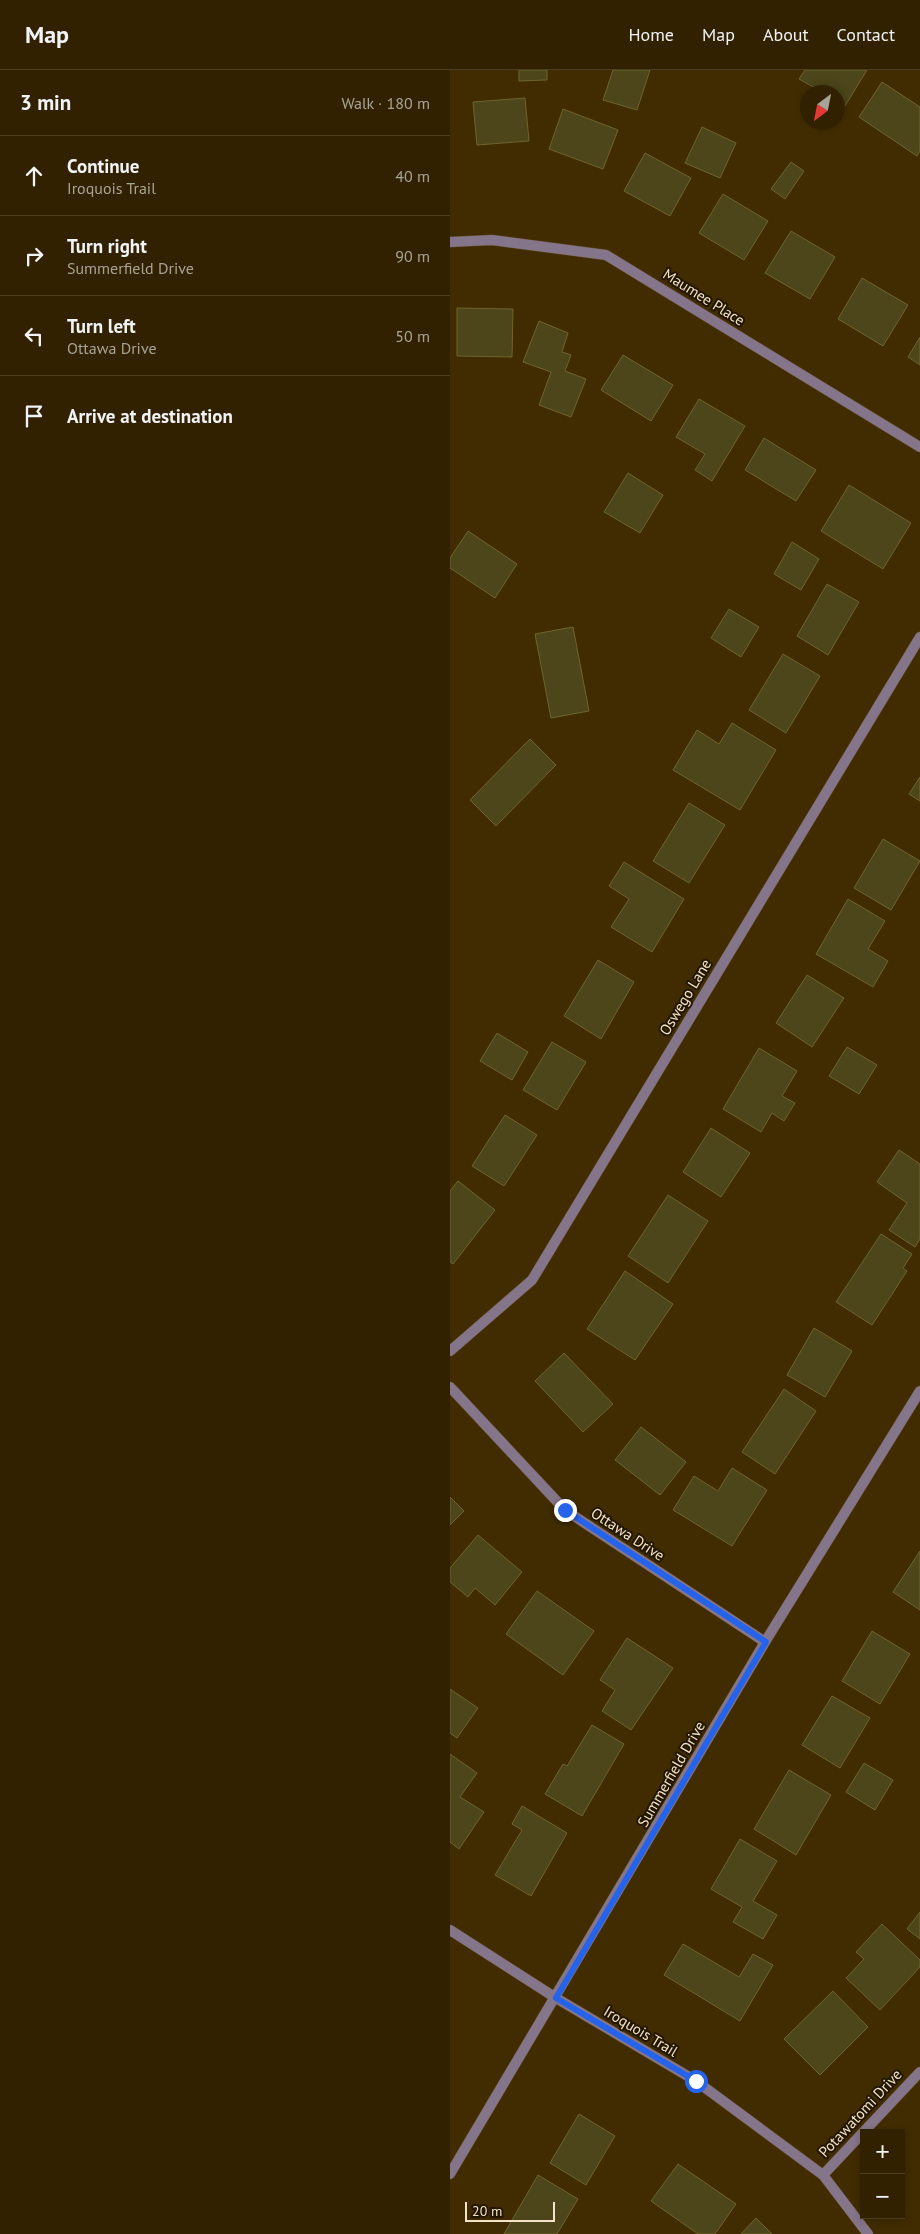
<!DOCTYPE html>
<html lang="en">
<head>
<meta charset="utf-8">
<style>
	:root { --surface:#312101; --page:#3d2e10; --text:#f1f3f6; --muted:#a8a399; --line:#4c3e23 }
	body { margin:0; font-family:"PT Sans",sans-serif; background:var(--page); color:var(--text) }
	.controls { position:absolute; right:15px; bottom:15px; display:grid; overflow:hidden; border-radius:0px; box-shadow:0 2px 8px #0003 }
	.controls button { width:45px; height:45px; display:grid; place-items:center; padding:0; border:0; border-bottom:1px solid var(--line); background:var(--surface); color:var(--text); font:25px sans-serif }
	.compass { position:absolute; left:350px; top:15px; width:45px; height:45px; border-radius:50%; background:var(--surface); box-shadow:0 2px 8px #0003; rotate:212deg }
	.scale { position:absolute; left:15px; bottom:12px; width:90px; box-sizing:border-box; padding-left:5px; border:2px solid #f4e3c8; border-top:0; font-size:14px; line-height:18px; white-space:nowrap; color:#f4e3c8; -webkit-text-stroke:4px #221602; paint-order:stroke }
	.stop { position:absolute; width:15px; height:15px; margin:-11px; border:4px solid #2563eb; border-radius:50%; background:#fff }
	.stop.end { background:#2563eb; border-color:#fff; box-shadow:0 1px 5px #0008 }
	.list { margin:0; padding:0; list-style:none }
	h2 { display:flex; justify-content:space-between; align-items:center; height:65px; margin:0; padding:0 20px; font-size:21px }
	h2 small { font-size:16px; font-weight:400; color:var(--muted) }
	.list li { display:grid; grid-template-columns:32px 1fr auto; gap:15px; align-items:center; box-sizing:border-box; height:80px; padding:0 20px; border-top:1px solid var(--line) }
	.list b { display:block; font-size:19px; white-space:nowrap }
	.list p { margin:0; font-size:16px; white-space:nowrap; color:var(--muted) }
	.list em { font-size:16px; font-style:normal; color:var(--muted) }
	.icon { flex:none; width:28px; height:28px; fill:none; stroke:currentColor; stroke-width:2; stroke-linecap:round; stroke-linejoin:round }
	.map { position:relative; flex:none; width:470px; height:2164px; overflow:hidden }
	header { display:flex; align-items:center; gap:30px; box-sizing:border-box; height:70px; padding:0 25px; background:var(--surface); border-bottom:1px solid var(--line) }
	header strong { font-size:24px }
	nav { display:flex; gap:28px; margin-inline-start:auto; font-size:18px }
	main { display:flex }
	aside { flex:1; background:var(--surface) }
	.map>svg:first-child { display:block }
	.building { fill:#4d461a; stroke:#6f652b }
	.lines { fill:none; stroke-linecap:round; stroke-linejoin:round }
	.minor-casing { stroke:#5e4921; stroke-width:11 }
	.minor { stroke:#85758a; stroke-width:10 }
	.route { stroke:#2563eb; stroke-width:6 }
	.labels { text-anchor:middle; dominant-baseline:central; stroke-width:4; stroke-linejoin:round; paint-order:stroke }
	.street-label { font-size:15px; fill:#f4e3c8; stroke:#221602 }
</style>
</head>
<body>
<header>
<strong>Map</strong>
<nav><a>Home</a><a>Map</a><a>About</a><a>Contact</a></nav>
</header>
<main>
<aside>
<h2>3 min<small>Walk · 180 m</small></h2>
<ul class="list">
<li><svg class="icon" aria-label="ahead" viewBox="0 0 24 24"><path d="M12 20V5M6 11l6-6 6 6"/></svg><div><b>Continue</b><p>Iroquois Trail</p></div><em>40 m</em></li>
<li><svg class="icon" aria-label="right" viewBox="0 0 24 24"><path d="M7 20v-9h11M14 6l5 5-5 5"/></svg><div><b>Turn right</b><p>Summerfield Drive</p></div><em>90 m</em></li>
<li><svg class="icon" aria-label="left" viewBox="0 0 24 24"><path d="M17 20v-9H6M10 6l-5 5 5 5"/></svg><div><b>Turn left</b><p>Ottawa Drive</p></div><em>50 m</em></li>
<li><svg class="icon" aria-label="arrive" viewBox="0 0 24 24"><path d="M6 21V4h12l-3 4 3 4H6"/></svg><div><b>Arrive at destination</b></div></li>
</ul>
</aside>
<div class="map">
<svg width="470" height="2164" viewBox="0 0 470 2164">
	<rect width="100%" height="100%" fill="#412c01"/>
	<path class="building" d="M69,0H97V10L69,11Z
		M163,0H200L187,40L153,30Z
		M355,0H417L395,36L388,32V22H372L349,9Z
		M432,12L470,37V81L467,86L409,47Z
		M75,28L79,71L27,75L23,32Z
		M113,39L168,60L153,99L99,79Z
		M252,57L286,73L270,108L235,93Z
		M195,83L241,108L220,146L174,121Z
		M341,92L354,101L335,129L321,119Z
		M273,124L318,151L294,190L249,163Z
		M341,161L385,187L360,229L315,203Z
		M412,208L458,235L433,276L388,249Z
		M7,238L63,239L62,287L7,286Z
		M89,251L118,263L112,282L121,285L115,301L136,309L121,347L89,335L101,302L73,292Z
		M470,267V295L458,287Z
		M173,285L223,315L201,351L151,320Z
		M249,329L295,356L262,411L245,400L255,384L226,367Z
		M314,368L366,400L346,431L295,400Z
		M178,403L213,425L190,463L154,442Z
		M399,415L461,453L433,499L371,461Z
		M18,461L67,494L45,528L0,498V488Z
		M342,472L369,489L351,520L324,504Z
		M377,514L409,532L378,585L347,566Z
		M279,539L309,557L291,587L261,568Z
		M123,557L139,641L101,648L85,564Z
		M333,584L370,606L336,663L299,640Z
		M282,653L326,680L290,740L223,700L247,660L269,674Z
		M80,669L106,695L46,756L20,730Z
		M470,707V731L459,724Z
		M239,733L275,755L239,813L203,791Z
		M433,769L470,791L441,840L404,818Z
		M174,792L234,829L202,882L161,857L179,829L159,816Z
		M398,829L435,851L418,879L438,891L423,917L366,884Z
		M148,890L184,912L151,969L114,946Z
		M357,905L394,928L362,977L326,953Z
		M47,963L78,982L62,1010L30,991Z
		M102,972L136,992L107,1040L73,1020Z
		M397,977L427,995L409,1024L379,1006Z
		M309,978L347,1001L332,1026L345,1033L334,1051L322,1043L311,1062L273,1039Z
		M55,1045L87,1065L54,1116L22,1096Z
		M261,1058L300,1083L271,1127L233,1102Z
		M449,1080L470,1094V1169L465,1177L439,1160L457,1133L427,1112Z
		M8,1111L45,1140L3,1194L0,1192V1121Z
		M218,1125L258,1151L218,1213L178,1186Z
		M431,1164L462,1184L453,1198L457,1201L422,1255L386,1232Z
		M175,1201L223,1234L185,1290L137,1259Z
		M364,1258L402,1281L375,1327L337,1305Z
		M114,1283L163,1334L133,1362L85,1311Z
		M334,1319L366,1341L325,1404L292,1382Z
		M191,1357L236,1392L210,1425L165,1390Z
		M282,1398L317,1420L282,1476L223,1440L244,1406L268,1421Z
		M0,1427L14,1441L0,1455Z
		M28,1465L72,1502L45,1535L25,1518L18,1527L0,1512V1498Z
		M470,1481V1540L443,1522Z
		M87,1521L144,1561L113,1605L56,1564Z
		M422,1561L460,1584L430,1634L392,1611Z
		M177,1568L223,1598L181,1660L152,1641L165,1620L150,1610Z
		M0,1619L28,1638L7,1668L0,1663Z
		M382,1626L420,1648L390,1698L352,1675Z
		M142,1655L174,1674L132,1746L95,1724L113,1694L117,1696Z
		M0,1684L27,1703L10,1727L34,1742L9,1779L0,1772Z
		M414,1693L443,1710L425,1740L396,1722Z
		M339,1700L381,1725L346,1785L304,1759Z
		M72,1736L117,1763L81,1826L45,1805L72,1760L62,1754Z
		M290,1769L327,1791L303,1831L327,1845L313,1869L283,1852L292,1837L261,1819Z
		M470,1842V1869L457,1859Z
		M432,1854L470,1890V1897L430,1940L396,1908L414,1889L406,1882Z
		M233,1874L289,1907L303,1884L323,1895L290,1951L214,1905Z
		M383,1921L418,1957L370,2005L334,1969Z
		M129,2044L165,2066L136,2115L100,2093Z
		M228,2094L286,2134L265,2164H248L201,2131Z
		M88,2105L128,2129L107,2164H54Z
		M306,2148L322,2164H291Z"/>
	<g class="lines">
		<defs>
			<path id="minor" d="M0,172L42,170L156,185L470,377
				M0,1281L82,1210L470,567
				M0,1317L115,1440L315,1572
				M0,1860L106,1928L246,2011L373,2105L418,2164
				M0,2104L315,1572L470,1321
				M373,2105L470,2002"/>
		</defs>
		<use href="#minor" class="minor-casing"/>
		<use href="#minor" class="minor"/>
	</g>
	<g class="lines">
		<path class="route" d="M115,1440L316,1572L106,1928L246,2011"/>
	</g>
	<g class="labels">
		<g class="street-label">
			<text transform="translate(254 227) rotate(32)">Maumee Place</text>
			<text transform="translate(235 927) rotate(-59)">Oswego Lane</text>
			<text transform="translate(178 1464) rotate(33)">Ottawa Drive</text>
			<text transform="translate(221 1704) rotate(-60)">Summerfield Drive</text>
			<text transform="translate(191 1961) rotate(31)">Iroquois Trail</text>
			<text transform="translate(410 2043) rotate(-47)">Potawatomi Drive</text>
		</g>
	</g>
</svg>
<div class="controls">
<button>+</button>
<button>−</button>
</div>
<svg class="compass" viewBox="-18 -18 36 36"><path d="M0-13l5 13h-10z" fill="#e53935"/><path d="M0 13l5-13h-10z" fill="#a8a399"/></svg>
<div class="scale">20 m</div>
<div class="stop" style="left:246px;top:2011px"></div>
<div class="stop end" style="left:115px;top:1440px"></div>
</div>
</main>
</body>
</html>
